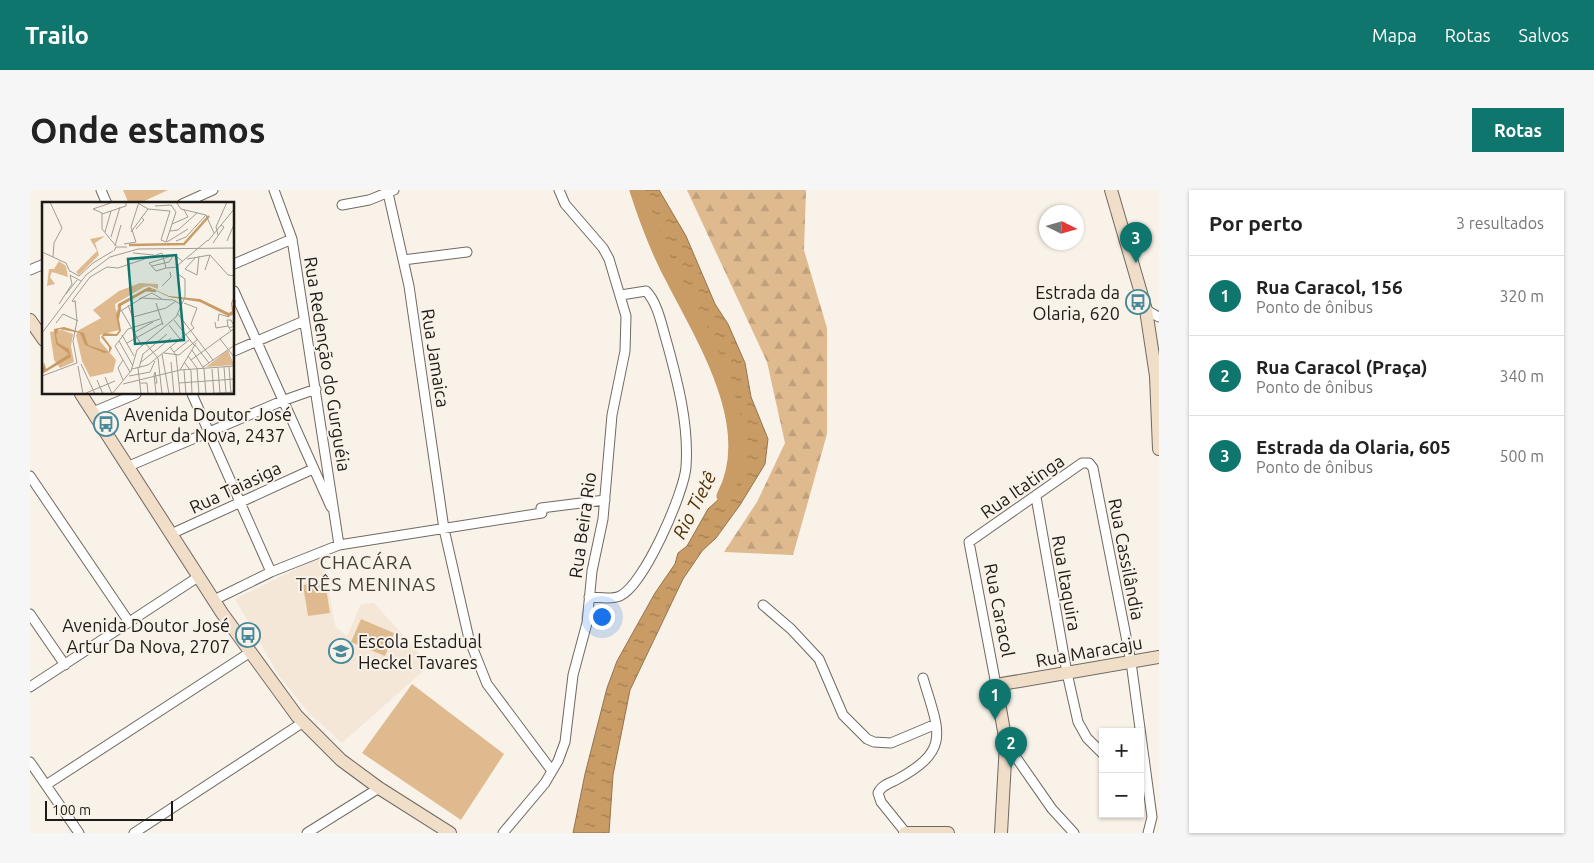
<!DOCTYPE html>
<html lang="pt">
<head>
<meta charset="utf-8">
<style>
	:root { --surface:#fff; --page:#f6f6f6; --text:#222; --muted:#767676; --line:#e0e0e0; --accent:#0f766e }
	body { margin:0; font-family:Ubuntu,sans-serif; background:var(--page); color:var(--text) }
	.controls { position:absolute; right:15px; bottom:15px; display:grid; overflow:hidden; border-radius:0px; box-shadow:0 1px 4px #0004 }
	.controls button { width:45px; height:45px; display:grid; place-items:center; padding:0; border:0; border-bottom:1px solid var(--line); background:var(--surface); color:var(--text); font:25px sans-serif }
	.compass { position:absolute; left:1009px; top:15px; width:45px; height:45px; border-radius:50%; background:var(--surface); box-shadow:0 1px 4px #0004; rotate:95deg }
	.scale { position:absolute; left:15px; bottom:12px; width:128px; box-sizing:border-box; padding-left:5px; border:2px solid #1d1a17; border-top:0; font-size:14px; line-height:18px; white-space:nowrap; color:#1d1a17; -webkit-text-stroke:4px #f9f2e9; paint-order:stroke }
	.you { position:absolute; left:571px; top:426px; width:18px; height:18px; margin:-12px; border:4px solid #fff; border-radius:50%; background:#1a73e8; box-shadow:0 0 0 8px #1a73e833 }
	.badge { display:grid; place-items:center; width:32px; height:32px; border-radius:50%; background:var(--accent); color:#fff; font-size:16px; font-weight:700 }
	.pin { position:absolute; translate:-50% -41px; filter:drop-shadow(0 1px 2px #0008) }
	.pin::after { content:''; position:absolute; top:26px; width:18px; height:15px; background:inherit; clip-path:polygon(0 0,100% 0,50% 100%) }
	.list { margin:0; padding:0; list-style:none }
	h2 { display:flex; justify-content:space-between; align-items:center; height:65px; margin:0; padding:0 20px; font-size:21px }
	h2 small { font-size:16px; font-weight:400; color:var(--muted) }
	.list li { display:grid; grid-template-columns:32px 1fr auto; gap:15px; align-items:center; box-sizing:border-box; height:80px; padding:0 20px; border-top:1px solid var(--line) }
	.list b { display:block; font-size:19px; white-space:nowrap }
	.list p { margin:0; font-size:16px; white-space:nowrap; color:var(--muted) }
	.list em { font-size:16px; font-style:normal; color:var(--muted) }
	.map { position:relative; flex:none; width:1129px; height:643px; overflow:hidden; border-radius:0px }
	header { display:flex; align-items:center; gap:30px; box-sizing:border-box; height:70px; padding:0 25px; background:var(--accent); color:#fff }
	header strong { font-size:24px }
	nav { display:flex; gap:28px; margin-inline-start:auto; font-size:18px }
	.intro { display:flex; align-items:center; justify-content:space-between; box-sizing:border-box; height:120px; padding:0 30px }
	h1 { margin:0; font-size:35px }
	.button { padding:12px 22px; border-radius:0px; background:var(--accent); color:#fff; font-size:18px; font-weight:700 }
	main { display:flex; gap:30px; padding:0 30px }
	aside { flex:1; background:var(--surface); border-radius:0px; box-shadow:0 1px 4px #0004 }
	.map>svg:first-child { display:block }
	.built { fill:#f4e7d8 }
	.forest { fill:url(#forest-firs) }
	.pitch { fill:#e0ba8f }
	.water { fill:url(#water-ripples); stroke:#95744e }
	.lines { fill:none; stroke-linecap:round; stroke-linejoin:round }
	.river { stroke:#c99b65; stroke-width:15 }
	.minor-casing { stroke:#706962; stroke-width:11 }
	.secondary-casing { stroke:#706962; stroke-width:14 }
	.minor { stroke:#fff; stroke-width:9 }
	.secondary { stroke:#f0dec8; stroke-width:12 }
	.labels { text-anchor:middle; dominant-baseline:central; stroke-width:4; stroke-linejoin:round; paint-order:stroke }
	.poi-label { font-size:18px; fill:#1d1a17; stroke:#f9f2e9; text-anchor:end }
	.street-label { font-size:18px; fill:#1d1a17; stroke:#f9f2e9 }
	.water-label { font-size:19px; font-style:italic; fill:#523306; stroke:#f9f2e9 }
	.neighbourhood-label { font-size:19px; letter-spacing:1px; fill:#453f39; stroke:#f9f2e9 }
	.inset-river { fill:none; stroke:#c99b65; stroke-width:2.5 }
	.inset-road { fill:none; stroke:#a19c95; stroke-width:1 }
	.view { fill:#0f766e; fill-opacity:0.15; stroke:#0f766e; stroke-width:2.5 }
	.inset-edge { fill:none; stroke:#1d1a17; stroke-width:2.5 }
</style>
</head>
<body>
<header>
<strong>Trailo</strong>
<nav><a>Mapa</a><a>Rotas</a><a>Salvos</a></nav>
</header>
<div class="intro"><h1>Onde estamos</h1><a class="button">Rotas</a></div>
<main>
<div class="map">
<svg width="1129" height="643" viewBox="0 0 1129 643">
	<defs>
		<pattern id="forest-firs" width="22" height="20" patternUnits="userSpaceOnUse" patternTransform="scale(1.25)"><rect width="22" height="20" fill="#e0ba8f"/><path d="M5 1l3.5 6h-7zM16 11l3.5 6h-7z" fill="#c09f7b"/></pattern>
		<pattern id="water-ripples" width="26" height="14" patternUnits="userSpaceOnUse" patternTransform="scale(1.25)"><rect width="26" height="14" fill="#c99b65"/><path d="M2 4q2-2 4 0t4 0M15 11q2-2 4 0t4 0" fill="none" stroke="#a37e52"/></pattern>
	</defs>
	<rect width="100%" height="100%" fill="#f9f2e9"/>
	<path class="built" d="M293,366L305,436L317,446L331,414L344,413L400,475L312,553L279,523L249,486L205,409Z"/>
	<path class="forest" d="M657,0H776L774,60L797,138V244L763,365L694,362L727,312L755,253L737,172Z"/>
	<path class="pitch" d="M93,0H138L108,14H99Z
		M295,391L300,423L278,426L273,395Z
		M331,429L364,443L355,466L321,452Z
		M382,494L474,564L431,630L332,563Z"/>
	<path class="water" d="M605,0H629L656,46L685,114L698,134L715,173L721,207L738,249L735,274L710,315L686,348L672,361L653,389L600,500L583,585L579,643H543L555,584L577,498L587,471L625,403L645,374L648,363L657,356L678,319L689,309L700,290L708,285C712,268 714,249 702,236V204L691,196L679,173L682,156Z"/>
	<g class="lines">
		<path class="river" d="M607,0C617,31 629,63 645,92C676,152 730,239 694,306"/>
		<defs>
			<path id="minor" d="M71,0L77,14
				M244,0L262,49L309,355
				M358,3L379,96L414,339L439,449L457,494L522,581
				M152,14L183,0
				M312,15L339,10L364,0
				M373,70L437,62
				M204,74L262,49
				M0,80L14,74
				M204,101L301,317
				M1116,120L1129,127
				M204,161L274,131
				M162,204L241,382
				M63,222L106,204
				M99,276L252,211L286,199
				M0,286L99,432
				M1006,307L1037,483L1048,532L1057,548L1073,564
				M511,318L575,310
				M141,344L283,279
				M559,407C569,407 581,410 590,406C614,395 654,303 656,277C659,235 648,193 637,153C632,137 628,113 616,101L591,105
				M184,410L241,382L309,355L512,323
				M733,415L761,439L789,469L813,525L837,549L844,552L861,553L906,534
				M0,424L35,475
				M966,495L939,352L1052,273H1059L1063,278L1101,472L1122,627L1118,643
				M0,497L168,387
				M976,553L1022,619L1044,643
				M0,572L49,643
				M16,595L219,463
				M104,643L272,533
				M277,643L349,598
				M473,643L515,593L528,571L535,552L543,485L557,433L562,381L573,329L582,225L595,161L596,126L579,69L573,58L535,14L529,0
				M876,643L851,612L848,603C851,596 859,593 866,590C922,560 909,542 893,488"/>
			<path id="secondary" d="M1081,0L1116,120L1126,186L1129,259
				M0,130L14,150
				M51,204L192,423L267,526L311,570L349,598L420,643
				M875,643H918
				M971,643L976,553L966,495L1129,467"/>
		</defs>
		<use href="#minor" class="minor-casing"/>
		<use href="#secondary" class="secondary-casing"/>
		<use href="#minor" class="minor"/>
		<use href="#secondary" class="secondary"/>
	</g>
	<defs>
		<symbol id="bus-ring" viewBox="-11 -11 22 22"><circle r="9.5" fill="#f9f2e9" stroke="#488a9b" stroke-width="1.5"/><path d="M-5-6H5V4H4V6H2V4H-2V6H-4V4H-5ZM-3.5-4V0h7V-4ZM-3.5 1.2v1.5H-2V1.2ZM2 1.2v1.5H3.5V1.2Z" fill="#488a9b"/></symbol>
		<symbol id="school-ring" viewBox="-11 -11 22 22"><circle r="9.5" fill="#f9f2e9" stroke="#488a9b" stroke-width="1.5"/><path d="M0-5L7-2L0 1L-7-2ZM-4 1L0 2.5L4 1V4Q0 6-4 4Z" fill="#488a9b"/></symbol>
	</defs>
	<g fill-rule="evenodd">
		<use href="#bus-ring" x="1094" y="98" width="28" height="28"/>
		<use href="#bus-ring" x="62" y="220" width="28" height="28"/>
		<use href="#bus-ring" x="204" y="431" width="28" height="28"/>
		<use href="#school-ring" x="297" y="447" width="28" height="28"/>
	</g>
	<g class="labels">
		<g class="poi-label">
			<text x="1090" y="102">Estrada da<tspan x="1090" dy="21">Olaria, 620</tspan></text>
			<text x="94" y="224" text-anchor="start">Avenida Doutor José<tspan x="94" dy="21">Artur da Nova, 2437</tspan></text>
			<text x="200" y="435">Avenida Doutor José<tspan x="200" dy="21">Artur Da Nova, 2707</tspan></text>
			<text x="328" y="451" text-anchor="start">Escola Estadual<tspan x="328" dy="21">Heckel Tavares</tspan></text>
		</g>
		<g class="street-label">
			<text transform="translate(406 168) rotate(81)">Rua Jamaica</text>
			<text transform="translate(298 174) rotate(81)">Rua Redenção do Gurguéia</text>
			<text transform="translate(992 296) rotate(-35)">Rua Itatinga</text>
			<text transform="translate(205 297) rotate(-25)">Rua Taiasiga</text>
			<text transform="translate(552 335) rotate(-82)">Rua Beira Rio</text>
			<text transform="translate(1097 369) rotate(79)">Rua Cassilândia</text>
			<text transform="translate(1037 393) rotate(80)">Rua Itaquira</text>
			<text transform="translate(970 420) rotate(79)">Rua Caracol</text>
			<text transform="translate(1059 461) rotate(-10)">Rua Maracaju</text>
		</g>
		<g class="water-label">
			<text transform="translate(664 315) rotate(-63)">Rio Tietê</text>
		</g>
		<g class="neighbourhood-label">
			<text x="336" y="372">CHACÁRA<tspan x="336" dy="22">TRÊS MENINAS</tspan></text>
		</g>
	</g>
	<g transform="translate(12 12)">
		<rect width="192" height="192" fill="#f9f2e9"/>
		<path d="M186,148L192,163L164,165Z" fill="#e0ba8f"/>
		<path d="M63,34L53,41L57,53L37,73L34,70L55,49L48,37ZM17,59L24,64L26,75L10,70L8,75L13,82L5,84L7,67H12ZM98,81L116,82V87L108,84L102,85L73,102L77,128L58,133V139L74,158L71,170L48,175L40,159L34,133L37,128L59,116L51,108L77,89ZM20,128L31,132L29,144L32,160L18,166L12,158L8,130Z" fill="#e0ba8f"/>
		<path d="M107,85L127,94L158,97L187,111L190,109L189,101L192,95L190,102L192,110L186,114L158,100L127,95L110,87L104,88L75,106L79,129L75,134H61L70,146L68,150L62,151L43,143L38,131L17,127L14,133L16,141L27,147L29,155L0,172L2,160L4,167L27,152L14,142L12,127L22,125L42,131L46,143L67,150V145L59,135L62,131L74,132L77,129L74,113L76,102Z" fill="#c99b65"/>
		<path class="inset-river" d="M87,43L142,42L167,14M186,114L191,111L193,98M76,116L78,103L104,88L114,89"/>
		<path class="inset-road" d="M8,0L20,26L12,41L11,55M134,0L139,7L164,13L172,31M96,1L106,7L128,9L119,38L124,40M113,4L129,3L134,10L124,40M51,7L60,11V27L74,44M51,7L71,0M60,12L84,4V0M130,22L146,15L142,8M94,27L102,18L99,15M128,29L136,28L155,11M63,30L69,9M89,30L106,7M176,33L174,25L185,0M69,35L78,5M134,39L144,35L164,13M166,39L193,6M185,39L193,20M125,40L146,27M171,41L182,25L179,23M82,42L94,40L89,25L97,0M73,44L79,23M72,49L74,45H85M0,50L24,61L28,70M91,51L112,53M168,53L186,73L193,74M154,55L143,67L155,73L157,54M145,57L168,53M110,64L127,60L131,54M124,66L114,69L107,61L133,53L140,59M163,68L168,53M28,69L37,74L51,61L71,49M120,84L129,75L128,70M24,92L35,78M97,97L110,91L120,97M33,98L35,119L31,139L35,161M33,100L30,99L48,75L65,65L76,66L120,51L124,66L136,65M114,101L121,123M17,102L30,82L28,73L39,79M86,103L92,119M78,106L100,144M77,110L100,96L131,98L140,103M136,112L171,158M91,115L124,106L134,99M132,118L152,143M176,119L177,112L187,115M173,120L174,126L186,124L189,129M14,121L21,112L36,119M127,123L138,137M186,124L185,118H189L192,124L187,126M93,130L111,120M0,131L44,73L68,55L96,47L193,46M80,133L92,154M178,137L193,156M77,139L91,164M85,141L121,121M103,141L116,156L120,192M153,143L167,161M128,145L134,153L138,192M150,148L162,167L164,192M132,150L147,138M122,151L137,153L156,137M120,152L127,192M146,154L155,166L157,192M81,158L76,166L81,178M149,158L193,126M129,160L132,192M142,160L149,169L150,192M98,161L129,136M39,162L53,192M36,164L41,192M161,165L193,143M182,165L184,191M187,165L189,192M96,166L99,192M97,166L101,152L125,132M176,166L178,191M90,167L106,163L152,126L149,122L155,106L142,101M170,167L172,192M138,168L154,141M142,168L144,192M88,170L73,144L86,127L118,117M0,174L35,161M87,174L108,170L113,159M63,175L70,192M55,178L61,192M98,181H105L106,192M113,181H115L113,170L112,173L114,191L120,192M137,181L193,177M81,182L138,168L193,164M44,191L73,179M70,192L89,169L95,148L134,115L143,95V77L136,72V63L166,38M161,192L193,190"/>
		<path class="view" d="M134,53L142,138L93,142L86,57Z"/>
		<rect width="192" height="192" class="inset-edge"/>
	</g>
</svg>
<div class="controls">
<button>+</button>
<button>−</button>
</div>
<svg class="compass" viewBox="-18 -18 36 36"><path d="M0-13l5 13h-10z" fill="#e53935"/><path d="M0 13l5-13h-10z" fill="#767676"/></svg>
<div class="scale">100 m</div>
<div class="you"></div>
<div class="pin badge" style="left:965px;top:530px">1</div>
<div class="pin badge" style="left:981px;top:578px">2</div>
<div class="pin badge" style="left:1106px;top:73px">3</div>
</div>
<aside>
<h2>Por perto<small>3 resultados</small></h2>
<ul class="list">
<li><span class="badge">1</span><div><b>Rua Caracol, 156</b><p>Ponto de ônibus</p></div><em>320 m</em></li>
<li><span class="badge">2</span><div><b>Rua Caracol (Praça)</b><p>Ponto de ônibus</p></div><em>340 m</em></li>
<li><span class="badge">3</span><div><b>Estrada da Olaria, 605</b><p>Ponto de ônibus</p></div><em>500 m</em></li>
</ul>
</aside>
</main>
</body>
</html>
